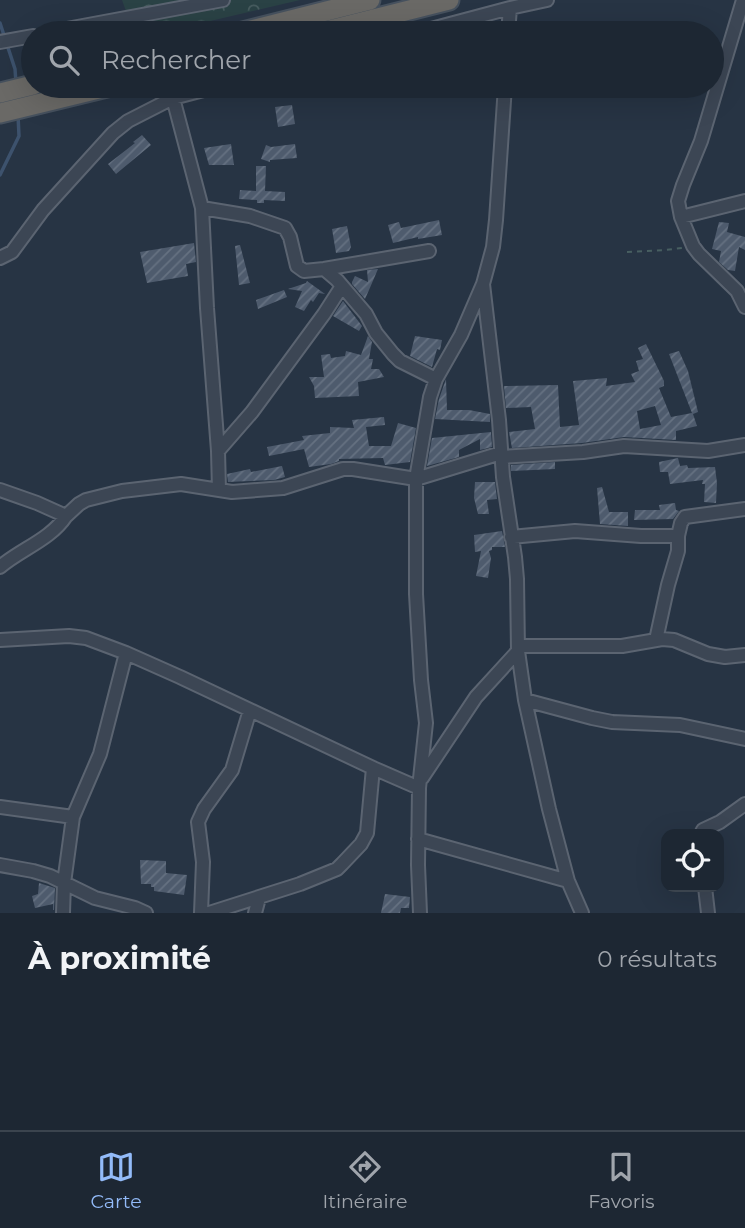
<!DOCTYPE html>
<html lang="fr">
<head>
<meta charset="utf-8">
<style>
	:root { --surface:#1d2733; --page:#2a333f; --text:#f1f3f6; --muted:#a0a5ac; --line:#3b444e; --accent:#93bbf9 }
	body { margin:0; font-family:Montserrat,sans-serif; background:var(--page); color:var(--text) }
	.controls { position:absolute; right:21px; bottom:21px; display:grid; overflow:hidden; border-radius:14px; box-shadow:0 7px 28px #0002 }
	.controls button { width:63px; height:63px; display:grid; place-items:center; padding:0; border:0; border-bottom:2px solid var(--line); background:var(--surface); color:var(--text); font:35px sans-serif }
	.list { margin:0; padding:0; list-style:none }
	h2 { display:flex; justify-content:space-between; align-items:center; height:91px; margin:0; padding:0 28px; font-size:30px }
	h2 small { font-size:23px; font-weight:400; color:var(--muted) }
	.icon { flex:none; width:38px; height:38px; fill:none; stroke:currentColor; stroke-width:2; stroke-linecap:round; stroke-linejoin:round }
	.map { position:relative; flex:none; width:745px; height:913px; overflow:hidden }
	.search { position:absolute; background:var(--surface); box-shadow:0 7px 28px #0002; left:21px; right:21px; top:21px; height:77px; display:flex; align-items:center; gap:18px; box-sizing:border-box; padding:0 24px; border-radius:38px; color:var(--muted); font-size:26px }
	.sheet { height:217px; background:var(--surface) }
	nav { display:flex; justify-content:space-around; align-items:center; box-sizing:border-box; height:98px; border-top:2px solid var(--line); background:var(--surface); font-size:19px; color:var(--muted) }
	nav a { display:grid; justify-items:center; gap:4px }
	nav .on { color:var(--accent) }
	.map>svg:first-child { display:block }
	.forest { fill:url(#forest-crowns) }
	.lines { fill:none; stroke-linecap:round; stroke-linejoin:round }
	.stream { stroke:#3d526d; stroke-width:3.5 }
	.building { fill:url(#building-hatch); fill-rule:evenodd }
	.minor-casing { stroke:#5b6471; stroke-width:16 }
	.trunk-casing { stroke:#46515e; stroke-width:23 }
	.path { stroke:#485f61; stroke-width:2; stroke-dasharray:5 5; stroke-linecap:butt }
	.minor { stroke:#3c4654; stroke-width:12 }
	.trunk { stroke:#6a6966; stroke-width:19 }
</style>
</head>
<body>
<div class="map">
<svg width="745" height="913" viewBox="0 0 745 913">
	<defs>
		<pattern id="forest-crowns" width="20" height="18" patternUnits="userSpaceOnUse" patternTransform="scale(1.75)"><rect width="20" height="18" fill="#2a4245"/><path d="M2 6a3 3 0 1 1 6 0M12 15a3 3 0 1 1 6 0" fill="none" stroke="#475c5f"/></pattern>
		<pattern id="building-hatch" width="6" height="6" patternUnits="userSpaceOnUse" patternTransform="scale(1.75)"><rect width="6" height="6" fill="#4e5b6d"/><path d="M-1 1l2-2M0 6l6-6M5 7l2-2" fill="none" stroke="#657181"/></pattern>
	</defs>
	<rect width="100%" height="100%" fill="#273444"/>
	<path class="forest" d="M122,0H300L159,33H134Z"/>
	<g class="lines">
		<path class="stream" d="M0,23L15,69L16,83
			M0,175L19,136L18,115"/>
	</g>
	<path class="building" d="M292,105L295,124L278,127L275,107Z
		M142,135L151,145L116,174L108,164L135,143L133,142Z
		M231,144L234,165H209L204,148Z
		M295,144L297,158L270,160V162L261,159L266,145L271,147Z
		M256,166H266L265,191L285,192V201L264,200V203H257V200L239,199L240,190L256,191Z
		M439,220L442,235L418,239V237L393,243L388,225L399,222L401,228Z
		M719,222L729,223L727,232L745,237V250L739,247L735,271L728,270L719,262L721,251L712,249Z
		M347,226L351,247L349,251L336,253L332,229Z
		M194,243L196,262L186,264L188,276L147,283L140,252Z
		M240,245L250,283L239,285L235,246Z
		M378,269L369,290L365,299L352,284V282L355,276L368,282L367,270Z
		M307,281L325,294L319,293L313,302L311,300L304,311L295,307L302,291L288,289L306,283Z
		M284,290L287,297L258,309L256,300Z
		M343,301L362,326L359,331L333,316Z
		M368,336L372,342L369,359H373L371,369H379L384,377L358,382L359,396L315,398L314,386L309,377H324L321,355L330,354L331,358L345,356L346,351L361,355Z
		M415,336L442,340L440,350L437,349L432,367L410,356Z
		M646,344L664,381V386L659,388L671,417L692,413L669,354L679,351L688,371L698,412L693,414L697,426L676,431V440L624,437L582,443L512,448L509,432L535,429L531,407L506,408L504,386L558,385L560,427L579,425L573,381L607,378L606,386L635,382L631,374L639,371L636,361L643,359L638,348ZM655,406L661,425L640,429L637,411Z
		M446,379L447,410H469L490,414V422L435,419L439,399Z
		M384,417L385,425L366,427L369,446H391L398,423L416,428L410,462L385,465L383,458L339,459V461L331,464L309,467L304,449L269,456L267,447L304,440L302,436L330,433V427L354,428L352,420Z
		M491,432L492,447L480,450V439L459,450V457L427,466L432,438Z
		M678,458L680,466L687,465L688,468L715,467L717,483L716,503L704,502L705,484H702L703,480L670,484L668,472H660L659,462Z
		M555,462V469L511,471V465Z
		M282,466L285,477L274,480L228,482L227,474L250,469L251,472Z
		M475,482H495L497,499L487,500L489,514H478L474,498Z
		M602,487L609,512H628V526L600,524L597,488Z
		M675,503L676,510L679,511L673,519L634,520L635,510H660L659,505Z
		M502,531L505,547H492V550L489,551L491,558L488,578L476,576L481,551L475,552L474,535Z
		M140,860L166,861V873L187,875L184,895L154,891V887H151V884H141Z
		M39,883L55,888L54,910H53V904L35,908L32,896L38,894Z
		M385,894L410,897L409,908H401L400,913H381Z"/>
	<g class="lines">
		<defs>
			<path id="minor" d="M743,0L701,141L683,185L678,201L681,217L693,246L699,254L737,291L745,307
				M45,33L223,0
				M416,33L510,8
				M508,33L510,8L547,0
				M0,42L33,36
				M173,98L202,208L207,308L218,451L219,490
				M202,208L250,216L285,228L290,237L297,266L304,271L324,269L429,251
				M681,217L745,201
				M0,258L12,252L43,210L113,133L128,121L173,98L219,86
				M324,269L337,280L366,314L376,333L393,354L400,361L436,379
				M483,284L499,420L503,477L515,557L517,579L518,651L525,700L549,809L568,881L582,913
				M218,451L252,412L324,314L342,286
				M501,457L583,452L624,446L708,451L745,445
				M0,490L37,503L66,516L79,504L86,500L122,491L181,484L232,492L283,488L343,469H353L416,479L501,453
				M511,537L575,531L641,536H678
				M0,567C21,549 50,540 66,516
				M0,640L69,636L86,638L126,653L180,677L373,768L419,788
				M656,640L668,585L678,551V536L681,523L685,517L745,509
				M518,646H622L662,639L674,640L708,654L725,657L745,655
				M525,700L592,718L612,722L680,725L745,739
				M422,778L476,697L518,651
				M0,807L73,817
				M701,834L703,830L720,822L745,804
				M418,839L568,881
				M0,865L33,871L50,876L95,898L135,908L146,913
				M705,887L708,913
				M63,913L64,883L73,817L100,754L126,653
				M201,913L203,862L198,822L204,809L232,770L250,710
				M209,913L300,884L337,869L342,864L361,844L367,833L373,768
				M255,913L259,898
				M420,913L418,865L419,788L426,723L421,680L416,594V479L430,397L436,379L461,335L483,284L493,247L496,220L505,86"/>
			<path id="trunk" d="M239,33L370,0
				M318,33L449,0
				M0,93L33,85
				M0,113L111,86"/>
		</defs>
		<use href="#minor" class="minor-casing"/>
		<use href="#trunk" class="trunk-casing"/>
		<path class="path" d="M627,252L665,250L682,248"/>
		<use href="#minor" class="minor"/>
		<use href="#trunk" class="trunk"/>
	</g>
</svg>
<div class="controls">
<button><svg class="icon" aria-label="locate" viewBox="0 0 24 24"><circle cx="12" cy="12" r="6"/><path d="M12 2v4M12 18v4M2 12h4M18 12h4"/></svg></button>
</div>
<div class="search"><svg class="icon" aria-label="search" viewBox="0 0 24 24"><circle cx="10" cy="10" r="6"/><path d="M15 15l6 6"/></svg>Rechercher</div>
</div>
<section class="sheet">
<h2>À proximité<small>0 résultats</small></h2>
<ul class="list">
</ul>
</section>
<nav>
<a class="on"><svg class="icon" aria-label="map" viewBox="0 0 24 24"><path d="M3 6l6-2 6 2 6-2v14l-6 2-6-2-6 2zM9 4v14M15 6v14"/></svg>Carte</a>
<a><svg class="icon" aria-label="directions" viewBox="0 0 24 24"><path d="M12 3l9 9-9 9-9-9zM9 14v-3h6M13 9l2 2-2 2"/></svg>Itinéraire</a>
<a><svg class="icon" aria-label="saved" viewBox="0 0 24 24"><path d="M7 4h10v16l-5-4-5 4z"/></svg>Favoris</a>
</nav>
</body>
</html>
